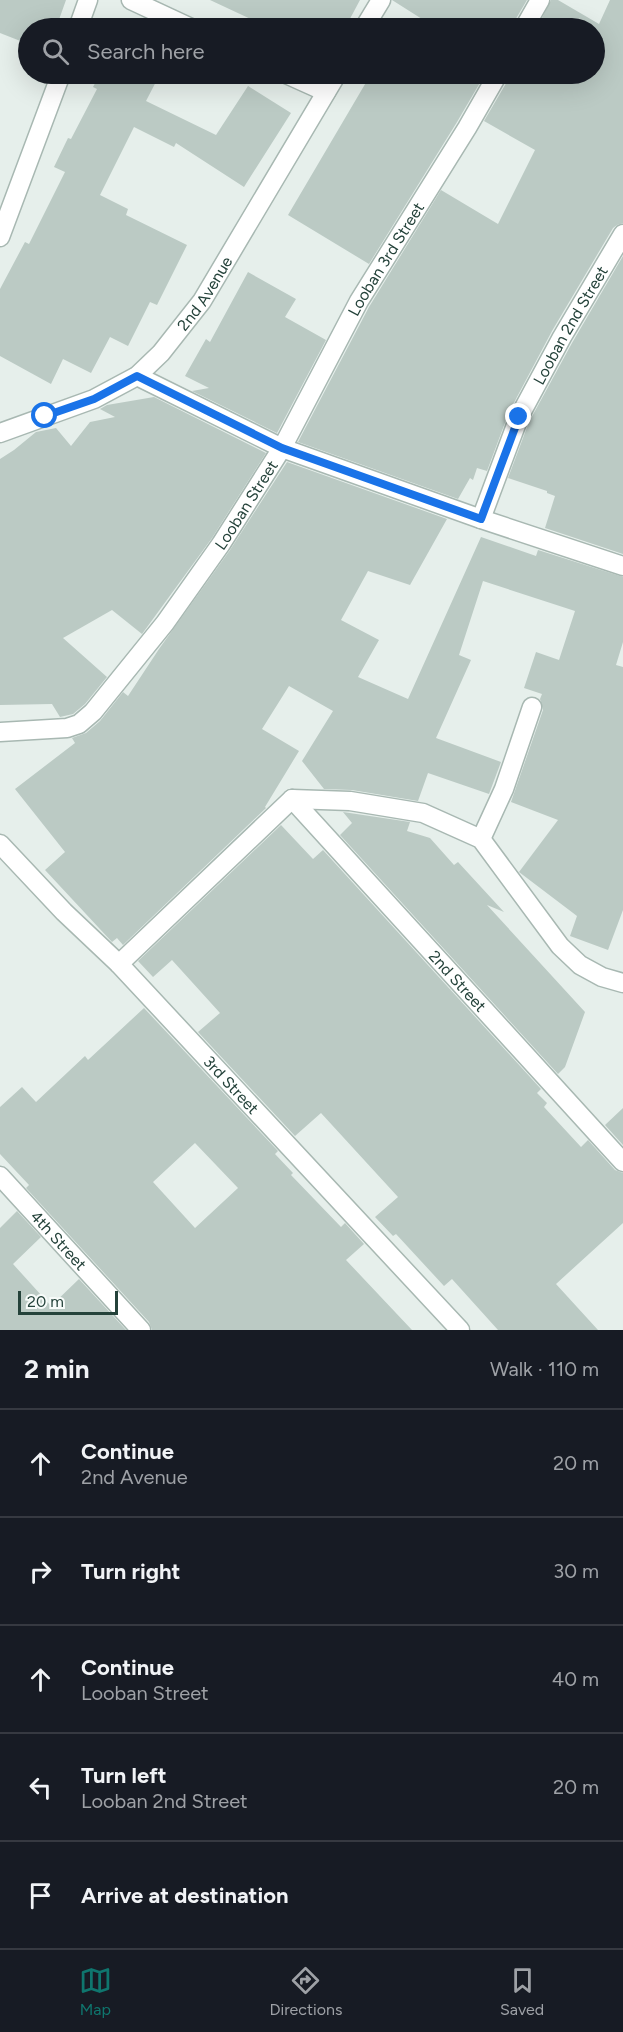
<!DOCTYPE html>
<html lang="en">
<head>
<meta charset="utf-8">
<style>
	:root { --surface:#171b24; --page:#242831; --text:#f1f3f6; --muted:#9ea1a6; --line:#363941; --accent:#0f766e }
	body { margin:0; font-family:Figtree,sans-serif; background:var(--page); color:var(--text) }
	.scale { position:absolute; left:18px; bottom:15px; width:100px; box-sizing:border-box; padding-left:6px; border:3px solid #24423a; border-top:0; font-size:16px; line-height:21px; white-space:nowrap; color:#24423a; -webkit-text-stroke:4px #f7fbf9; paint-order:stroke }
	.stop { position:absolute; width:18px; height:18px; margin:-14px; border:4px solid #1a73e8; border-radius:50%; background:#fff }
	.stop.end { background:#1a73e8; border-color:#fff; box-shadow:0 2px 6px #0008 }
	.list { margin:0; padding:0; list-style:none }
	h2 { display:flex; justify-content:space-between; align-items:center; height:78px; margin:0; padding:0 24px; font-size:26px }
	h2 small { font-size:20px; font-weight:400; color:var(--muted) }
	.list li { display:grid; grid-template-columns:39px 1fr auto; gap:18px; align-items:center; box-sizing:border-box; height:108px; padding:0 24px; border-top:2px solid var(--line) }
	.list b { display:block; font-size:22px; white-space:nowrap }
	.list p { margin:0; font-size:20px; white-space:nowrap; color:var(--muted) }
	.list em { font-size:20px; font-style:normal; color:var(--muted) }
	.icon { flex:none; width:33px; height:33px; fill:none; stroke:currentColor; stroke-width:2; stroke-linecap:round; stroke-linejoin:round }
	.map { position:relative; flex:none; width:623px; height:1330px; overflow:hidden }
	.search { position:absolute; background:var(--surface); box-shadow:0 6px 24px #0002; left:18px; right:18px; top:18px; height:66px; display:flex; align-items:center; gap:15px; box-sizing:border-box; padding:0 21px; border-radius:33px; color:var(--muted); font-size:22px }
	.sheet { height:618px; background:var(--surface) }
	nav { display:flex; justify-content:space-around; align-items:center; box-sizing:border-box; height:84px; border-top:2px solid var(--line); background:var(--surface); font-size:16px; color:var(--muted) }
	nav a { display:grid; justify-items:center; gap:3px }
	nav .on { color:var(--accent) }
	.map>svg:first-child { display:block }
	.building { fill:#bbcac4; fill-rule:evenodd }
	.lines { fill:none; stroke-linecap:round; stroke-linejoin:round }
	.street-casing { stroke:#a8b8b2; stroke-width:21 }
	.street { stroke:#fff; stroke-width:18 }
	.route { stroke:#1a73e8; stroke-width:8 }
	.labels { text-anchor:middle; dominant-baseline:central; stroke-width:6; stroke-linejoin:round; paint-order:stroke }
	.street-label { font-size:16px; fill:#24423a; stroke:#f7fbf9 }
</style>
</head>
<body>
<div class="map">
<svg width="623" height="1330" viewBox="0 0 623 1330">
	<rect width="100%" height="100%" fill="#e6efeb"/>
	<path class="building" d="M0,0H66L56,28H28V44L0,33Z
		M210,0H360L345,28H270Z
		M392,0H527L514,22L513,28H417L422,19Z
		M551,0H558L599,24L610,0H623V223L617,225L613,228L552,331L509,412L487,471L477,468L473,480L470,478L458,499L298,442L369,307L441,190L498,224L535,150L484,121L508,80L509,74H594V28H537Z
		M126,21L141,28H122Z
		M100,74H160L146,101L216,135L248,86L291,113L244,187L176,143L174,147L134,127L100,195L128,209L126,215L187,245L157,305L150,302L128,346L110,337L91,373L63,359L51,384L0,356V289L25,242L29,244L65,172L54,167L68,138L71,139L97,89L93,87Z
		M371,74H485L457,122L369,264L288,215Z
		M623,256V554L545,528L555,496L547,493V491L508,478L529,422L572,343Z
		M248,272L296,299L285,317L326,340L277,433L192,391L209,388L185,376L206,339L210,342Z
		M154,397L266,453L212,538L142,634L112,610L63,638L107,677L85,704L73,714L60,717L52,704L0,705V459L14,450L36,432L56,428L71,446L90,422L115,417L100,409L107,405Z
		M287,462L447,519L410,585L368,571L341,620L379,640L358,677L408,699L481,537L536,556L538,550L623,577V642L616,665L623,667V910L608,950L570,936L577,916L519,872L558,820L511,802L543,710L540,699L542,694L524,688L536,652L559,660L575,611L483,581L459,655L471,660L436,738L501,762L489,794L428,773L418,801L352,790L324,789L302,761L333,711L289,686L262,729L299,751L265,807L266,808L123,945L117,938L112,942L45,870L65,852L15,789L75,743L72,738L86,733L100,721L123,692L128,696L159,649L230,550Z
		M343,812L410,822L407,831L430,838L454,865L458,862L504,912L487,905L585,1012L565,1067L558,1074L340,835L352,823Z
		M281,825L313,859L323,850L541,1089L537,1093L547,1103L544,1107L581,1147L588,1140L615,1170L623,1173V1223L556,1284L598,1330H498L452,1279L444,1286L396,1234L393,1236L375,1217L398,1197L321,1113L295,1136L198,1032L220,1013L172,960L153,977L138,961Z
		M144,1008L278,1151L275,1154L293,1173L291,1175L341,1227L345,1223L364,1244L346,1260L412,1330H152L149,1322L26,1188L29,1185L0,1154V1107L22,1087L36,1102L85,1056L88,1060ZM195,1143L238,1188L195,1228L153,1182Z
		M623,1108V1145L605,1125Z
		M17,1211L41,1237L13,1264L51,1306L79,1279L126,1330H0V1228Z"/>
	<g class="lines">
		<defs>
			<g id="street">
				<path d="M131,0L191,28"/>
				<path d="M78,28L88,0"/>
				<path d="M364,28L381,0"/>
				<path d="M524,28L540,0"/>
				<path d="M286,74L326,92"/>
				<path d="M0,237L61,74"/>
				<path d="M137,376L282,448L481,519L623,566"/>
				<path id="s1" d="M0,433L94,399L137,376L161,353L202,301L337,74"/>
				<path id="s2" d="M481,519L519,417L562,337L623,234"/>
				<path id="s3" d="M0,732L67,728L79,724L93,712L165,623L221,544L282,448L359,301L467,128L498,74"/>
				<path id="s4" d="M292,799L623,1162"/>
				<path d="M481,839L504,789L532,707"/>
				<path id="s5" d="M0,844L64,912L119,964L460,1330"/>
				<path d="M119,964L292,799L350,801L423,813L481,839L560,946L580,965L602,977L623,983"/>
				<path id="s6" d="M0,1176L141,1330"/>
			</g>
		</defs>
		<use href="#street" class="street-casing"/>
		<use href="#street" class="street"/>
	</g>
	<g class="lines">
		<path class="route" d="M45,416L94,399L137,376L282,448L481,519L519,417"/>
	</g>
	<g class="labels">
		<g class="street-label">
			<text stroke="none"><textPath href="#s3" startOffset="639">Looban 3rd Street</textPath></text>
			<text stroke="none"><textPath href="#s1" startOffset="256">2nd Avenue</textPath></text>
			<text stroke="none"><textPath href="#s2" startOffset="214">Looban 2nd Street</textPath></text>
			<text stroke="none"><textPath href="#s3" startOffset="356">Looban Street</textPath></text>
			<text stroke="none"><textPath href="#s4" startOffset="246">2nd Street</textPath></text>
			<text stroke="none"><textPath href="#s5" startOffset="334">3rd Street</textPath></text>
			<text stroke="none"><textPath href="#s6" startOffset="87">4th Street</textPath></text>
		</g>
	</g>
</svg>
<div class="scale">20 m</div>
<div class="stop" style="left:45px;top:416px"></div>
<div class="stop end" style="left:519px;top:417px"></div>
<div class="search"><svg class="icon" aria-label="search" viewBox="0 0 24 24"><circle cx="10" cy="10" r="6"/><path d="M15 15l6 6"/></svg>Search here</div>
</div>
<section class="sheet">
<h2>2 min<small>Walk · 110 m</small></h2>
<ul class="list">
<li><svg class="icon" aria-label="ahead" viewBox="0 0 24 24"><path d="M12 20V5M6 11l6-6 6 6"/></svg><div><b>Continue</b><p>2nd Avenue</p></div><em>20 m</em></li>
<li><svg class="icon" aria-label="right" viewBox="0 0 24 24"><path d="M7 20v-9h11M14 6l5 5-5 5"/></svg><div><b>Turn right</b></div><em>30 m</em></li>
<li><svg class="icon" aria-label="ahead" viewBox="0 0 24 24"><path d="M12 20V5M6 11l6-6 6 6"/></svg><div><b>Continue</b><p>Looban Street</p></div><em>40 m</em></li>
<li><svg class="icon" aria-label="left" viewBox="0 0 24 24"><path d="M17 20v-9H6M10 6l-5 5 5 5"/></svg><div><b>Turn left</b><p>Looban 2nd Street</p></div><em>20 m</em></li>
<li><svg class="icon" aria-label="arrive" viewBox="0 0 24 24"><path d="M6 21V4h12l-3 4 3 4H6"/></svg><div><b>Arrive at destination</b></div></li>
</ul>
</section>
<nav>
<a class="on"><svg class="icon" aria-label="map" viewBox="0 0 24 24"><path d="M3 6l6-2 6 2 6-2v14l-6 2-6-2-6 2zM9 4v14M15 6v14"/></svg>Map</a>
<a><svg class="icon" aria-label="directions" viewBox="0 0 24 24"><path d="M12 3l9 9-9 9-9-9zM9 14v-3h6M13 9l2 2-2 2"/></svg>Directions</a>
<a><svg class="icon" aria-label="saved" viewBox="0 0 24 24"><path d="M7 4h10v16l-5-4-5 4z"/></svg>Saved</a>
</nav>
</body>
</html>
